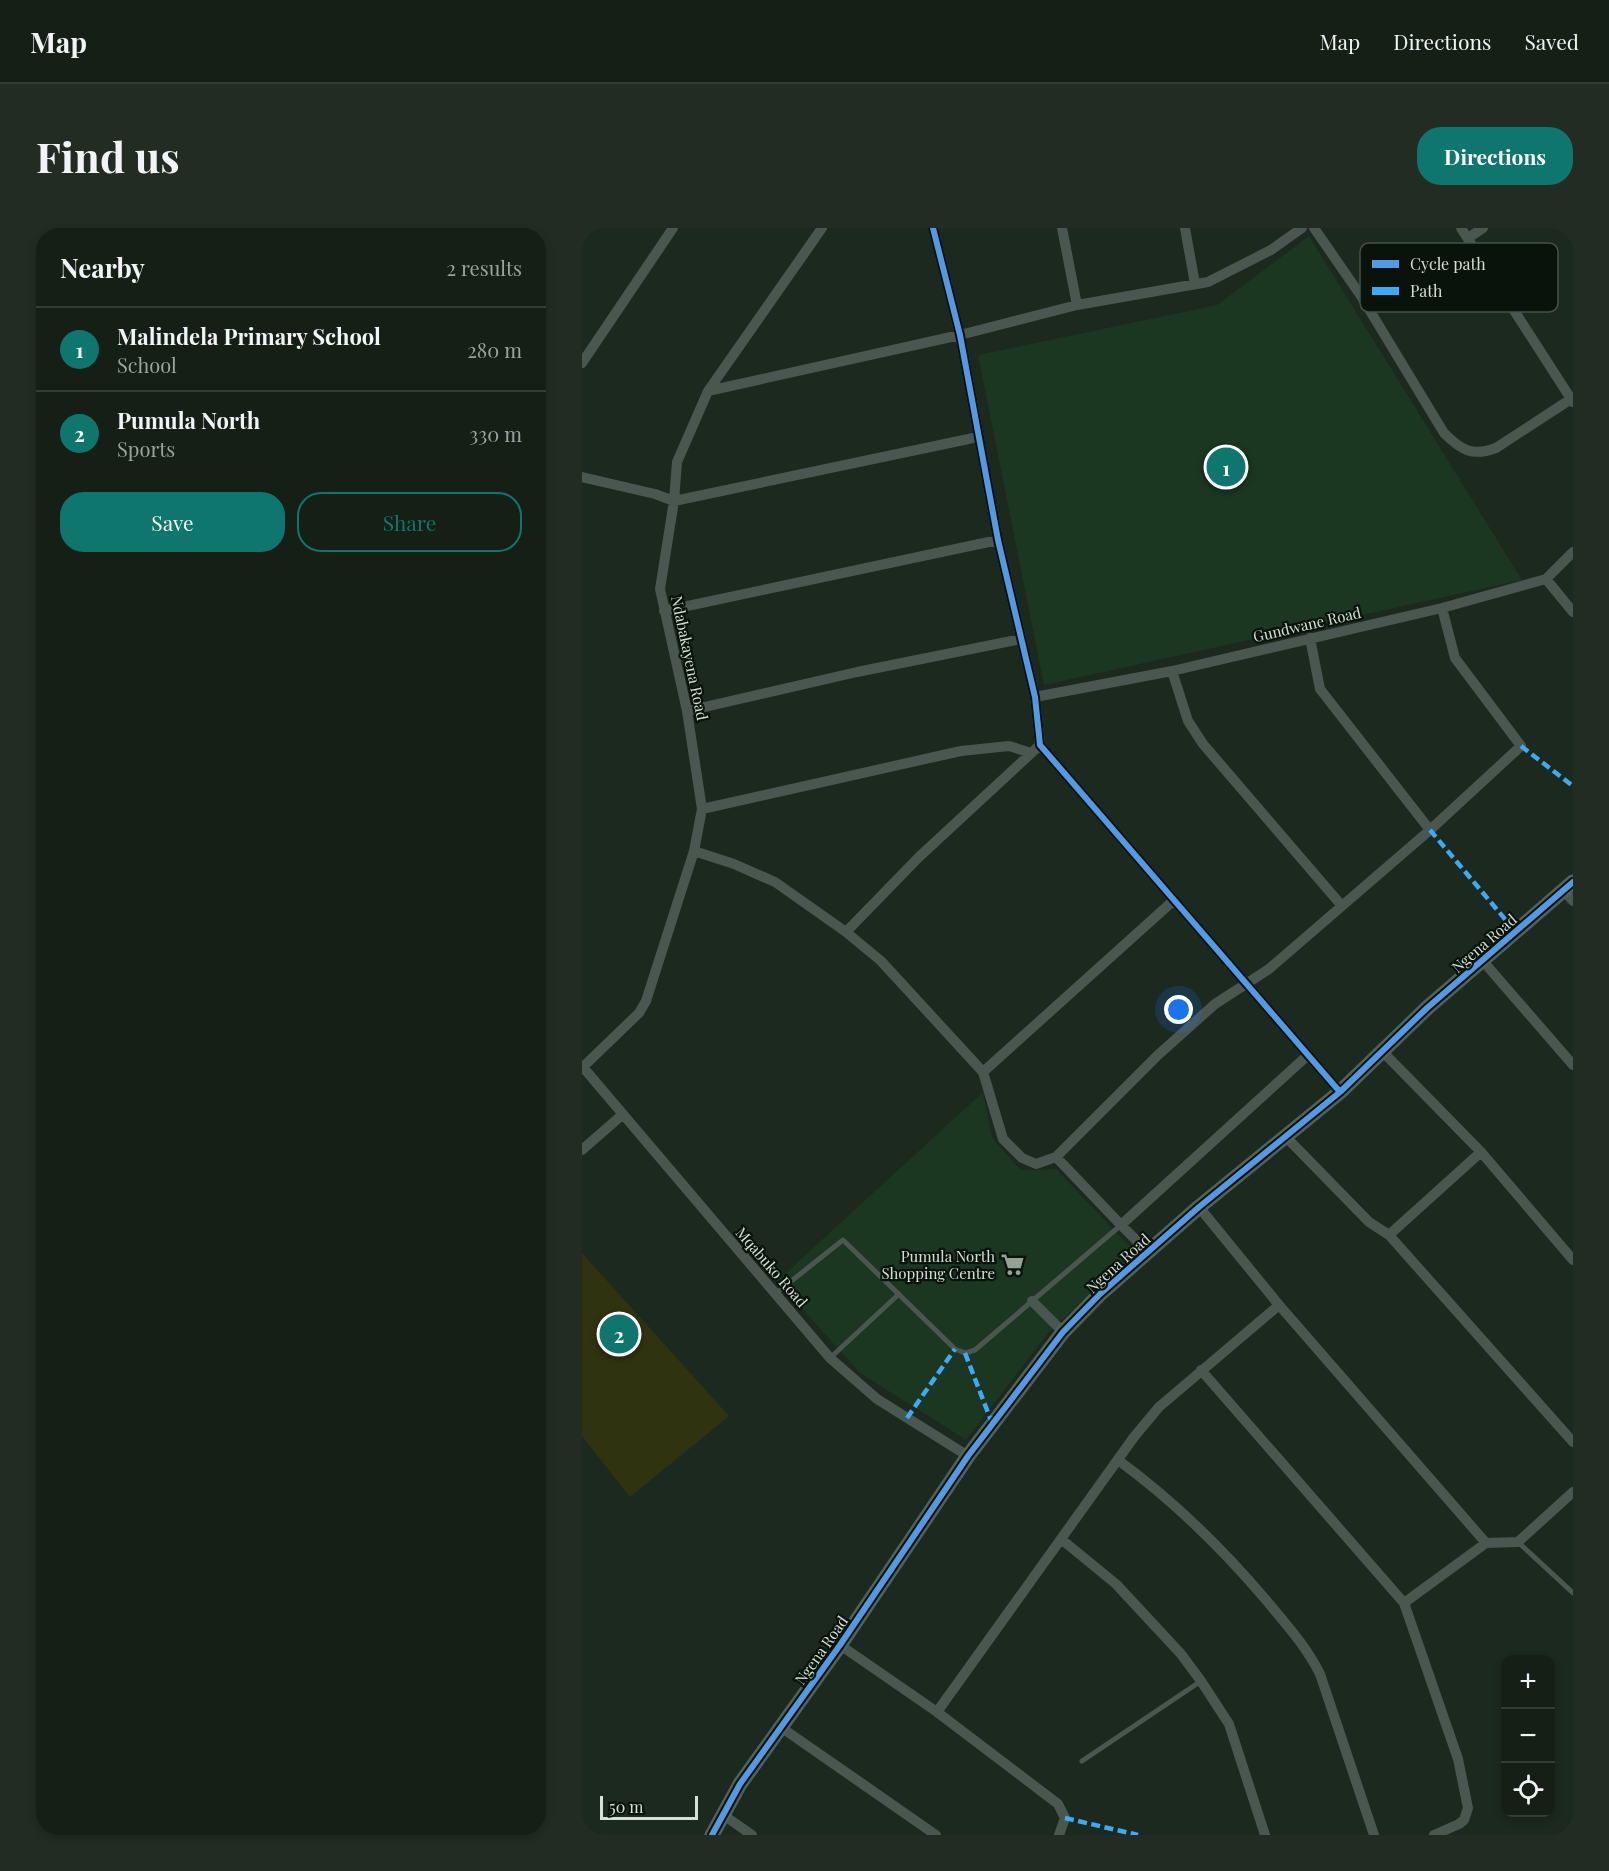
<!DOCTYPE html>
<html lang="en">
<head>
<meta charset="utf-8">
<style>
	:root { --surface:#151f16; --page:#222c23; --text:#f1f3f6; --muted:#9da2a1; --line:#343d35; --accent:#0f766e }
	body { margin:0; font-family:"Playfair Display",serif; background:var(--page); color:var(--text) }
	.controls { position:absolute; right:18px; bottom:18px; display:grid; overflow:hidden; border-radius:12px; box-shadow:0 3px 9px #0003 }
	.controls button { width:54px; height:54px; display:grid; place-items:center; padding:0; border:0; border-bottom:2px solid var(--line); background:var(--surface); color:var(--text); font:30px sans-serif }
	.scale { position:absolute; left:18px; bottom:15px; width:98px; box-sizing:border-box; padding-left:6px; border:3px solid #d4e2d5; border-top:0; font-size:16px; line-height:21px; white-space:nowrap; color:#d4e2d5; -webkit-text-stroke:4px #09130b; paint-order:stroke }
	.you { position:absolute; left:597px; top:782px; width:21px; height:21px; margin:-15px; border:4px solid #fff; border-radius:50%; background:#1a73e8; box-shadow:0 0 0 9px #1a73e833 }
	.badge { display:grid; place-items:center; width:39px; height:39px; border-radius:50%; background:var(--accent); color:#fff; font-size:20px; font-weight:700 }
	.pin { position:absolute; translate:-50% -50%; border:3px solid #fff; box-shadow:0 2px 6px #0006 }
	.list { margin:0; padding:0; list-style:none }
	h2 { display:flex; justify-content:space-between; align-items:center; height:78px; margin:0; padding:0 24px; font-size:26px }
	h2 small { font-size:20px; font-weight:400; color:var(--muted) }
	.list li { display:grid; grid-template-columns:39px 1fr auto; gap:18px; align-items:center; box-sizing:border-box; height:84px; padding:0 24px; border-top:2px solid var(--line) }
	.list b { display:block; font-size:22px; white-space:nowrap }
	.list p { margin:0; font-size:20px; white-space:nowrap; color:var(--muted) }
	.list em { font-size:20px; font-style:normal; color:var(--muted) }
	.actions { display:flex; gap:12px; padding:18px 24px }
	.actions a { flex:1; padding:14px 0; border:2px solid var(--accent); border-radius:24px; text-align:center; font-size:21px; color:var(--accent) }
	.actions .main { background:var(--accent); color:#fff }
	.icon { flex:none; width:33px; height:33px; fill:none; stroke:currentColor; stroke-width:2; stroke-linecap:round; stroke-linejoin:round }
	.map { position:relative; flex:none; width:991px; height:1607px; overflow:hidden; border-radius:24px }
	header { display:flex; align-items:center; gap:36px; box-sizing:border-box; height:84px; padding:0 30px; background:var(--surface); border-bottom:2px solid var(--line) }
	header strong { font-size:28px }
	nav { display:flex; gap:33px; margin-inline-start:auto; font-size:21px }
	.intro { display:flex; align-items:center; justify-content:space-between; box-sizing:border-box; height:144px; padding:0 36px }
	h1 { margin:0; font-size:42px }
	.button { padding:15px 27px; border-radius:24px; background:var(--accent); color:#fff; font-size:21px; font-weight:700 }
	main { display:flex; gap:36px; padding:0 36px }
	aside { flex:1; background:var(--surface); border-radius:24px; box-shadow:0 3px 9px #0003 }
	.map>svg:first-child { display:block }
	.built { fill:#1b3621 }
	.green { fill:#2f330f }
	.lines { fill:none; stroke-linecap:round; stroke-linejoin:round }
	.lane { stroke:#4a5751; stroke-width:5 }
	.street { stroke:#4a5751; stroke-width:10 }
	.secondary { stroke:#51625a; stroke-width:15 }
	.quiet { stroke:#3fa9f5; stroke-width:4.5; stroke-dasharray:9 4.5; stroke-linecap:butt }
	.cycleway-casing { stroke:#09130b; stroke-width:10 }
	.cycleway { stroke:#5399e6; stroke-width:6 }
	.labels { text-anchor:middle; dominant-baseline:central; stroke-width:4.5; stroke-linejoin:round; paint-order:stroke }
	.street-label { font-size:15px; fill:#d4e2d5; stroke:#09130b }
	.poi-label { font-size:15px; fill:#d4e2d5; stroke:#09130b; text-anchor:end }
	.key { fill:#09130b; stroke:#465148; stroke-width:1.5 }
	.key-label { font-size:16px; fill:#d4e2d5 }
</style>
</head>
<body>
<header>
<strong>Map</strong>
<nav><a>Map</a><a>Directions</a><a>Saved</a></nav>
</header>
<div class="intro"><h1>Find us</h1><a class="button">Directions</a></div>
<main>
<aside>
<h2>Nearby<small>2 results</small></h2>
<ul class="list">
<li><span class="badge">1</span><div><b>Malindela Primary School</b><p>School</p></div><em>280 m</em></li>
<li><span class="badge">2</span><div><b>Pumula North</b><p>Sports</p></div><em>330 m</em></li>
</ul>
<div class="actions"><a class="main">Save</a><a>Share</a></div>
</aside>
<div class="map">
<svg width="991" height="1607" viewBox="0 0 991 1607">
	<rect width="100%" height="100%" fill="#1c291e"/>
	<path class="built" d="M727,8L940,352L462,457L396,127L635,77Z
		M401,864L410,910L439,942L474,941L553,1024L467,1104L384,1212L278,1145L195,1053Z"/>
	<path class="green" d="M0,1025L147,1188L48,1269L0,1208Z"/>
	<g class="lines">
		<path class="lane" d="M193,1066L261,1012L373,1121L383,1125L393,1122L539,997
			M248,1130L317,1066
			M936,1314L991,1365
			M500,1533L619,1453"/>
		<path class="street" d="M351,0L378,107L416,312L453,469L458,517L758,864
			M480,0L495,77
			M603,0L613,56
			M732,0L779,68L862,205C879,222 890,229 914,220L989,171
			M879,0L991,174
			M886,10L901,0
			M0,135L91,0
			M126,163L378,107L495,77L626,54L689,22L720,0
			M0,249L73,266L92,273L396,209
			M964,351L991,384
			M82,383L416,312
			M728,410L738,461L848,602
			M590,443L606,493L621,516L760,678
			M453,469L590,443L860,380L964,351L991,324
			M105,483L275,444L439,411
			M120,581L379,523L427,518L449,525
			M112,623L152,636L193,654L264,704L337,629L458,517
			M982,663L991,673
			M264,704L299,733L401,844L421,911L440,930L454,936L474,929L576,827L633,776L687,741L848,602L939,518L873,430L860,380
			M900,732L991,837
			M801,824L899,924L991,1032
			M0,838L248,1130L295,1171L386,1228
			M1,839L57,785L64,773L112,623L120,581L105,483L78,361L92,273L95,234L126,163L240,0
			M401,844L591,673
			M704,909L787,994L807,1007
			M0,922L40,887
			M899,924L807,1007L991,1214
			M474,929L539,997L726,827
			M617,979L697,1077L904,1315
			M539,997L566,1024
			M450,1073L481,1104
			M619,1142L822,1375L876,1531L886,1580L882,1592L877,1596L852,1607
			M536,1232C592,1273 639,1319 684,1372C704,1396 724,1418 738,1446L792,1607
			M479,1311L534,1356L599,1426L619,1453L647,1496L683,1607
			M822,1375L904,1315L936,1314L991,1264
			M258,1417L355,1484L476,1576L483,1590L477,1607
			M355,1484L552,1209L577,1179L697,1077
			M200,1500L354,1607
			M140,1586L170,1607"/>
		<path class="secondary" d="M130,1607L158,1556L258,1417L386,1228L481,1104L518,1066L617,979L758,864L845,780L991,654"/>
		<path class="quiet" d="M939,518L991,558
			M848,602L933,703
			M383,1125L410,1195
			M325,1190L373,1121
			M483,1590L556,1607"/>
		<defs>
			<path id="cycleway" d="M351,0L378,107L416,312L453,469L458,517L758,864
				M130,1607L158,1556L258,1417L386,1228L481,1104L518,1066L617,979L758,864L845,780L991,654"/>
		</defs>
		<use href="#cycleway" class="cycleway-casing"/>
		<use href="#cycleway" class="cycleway"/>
	</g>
	<defs>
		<symbol id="supermarket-bare" viewBox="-9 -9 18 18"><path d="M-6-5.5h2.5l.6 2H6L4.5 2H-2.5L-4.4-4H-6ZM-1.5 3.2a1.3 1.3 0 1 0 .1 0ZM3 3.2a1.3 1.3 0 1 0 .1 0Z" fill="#94a195" stroke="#09130b" stroke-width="2.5" paint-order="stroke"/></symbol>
	</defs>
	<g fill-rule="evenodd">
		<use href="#supermarket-bare" x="414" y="1020" width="33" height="33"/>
	</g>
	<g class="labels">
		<g class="street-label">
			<text transform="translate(725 396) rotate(-13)">Gundwane Road</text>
			<text transform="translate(108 430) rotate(78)">Ndabakayena Road</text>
			<text transform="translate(902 715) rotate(-41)">Ngena Road</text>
			<text transform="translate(536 1035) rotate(-42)">Ngena Road</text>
			<text transform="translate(190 1039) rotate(49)">Mqabuko Road</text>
			<text transform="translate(239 1422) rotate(-55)">Ngena Road</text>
		</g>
		<g class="poi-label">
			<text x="413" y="1028">Pumula North<tspan x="413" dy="17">Shopping Centre</tspan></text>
		</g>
	</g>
	<rect x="778" y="15" width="198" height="69" rx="9" class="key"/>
	<rect x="790" y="32" width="27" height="8" fill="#5399e6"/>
	<rect x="790" y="59" width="27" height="8" fill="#3fa9f5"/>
	<g class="key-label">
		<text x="828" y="42">Cycle path</text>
		<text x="828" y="69">Path</text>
	</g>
</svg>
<div class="controls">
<button>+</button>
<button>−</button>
<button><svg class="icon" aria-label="locate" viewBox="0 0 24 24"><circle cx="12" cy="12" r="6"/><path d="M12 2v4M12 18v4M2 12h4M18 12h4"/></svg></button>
</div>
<div class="scale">50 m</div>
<div class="you"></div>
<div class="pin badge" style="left:644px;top:239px">1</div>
<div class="pin badge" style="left:37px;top:1106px">2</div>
</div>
</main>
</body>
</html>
